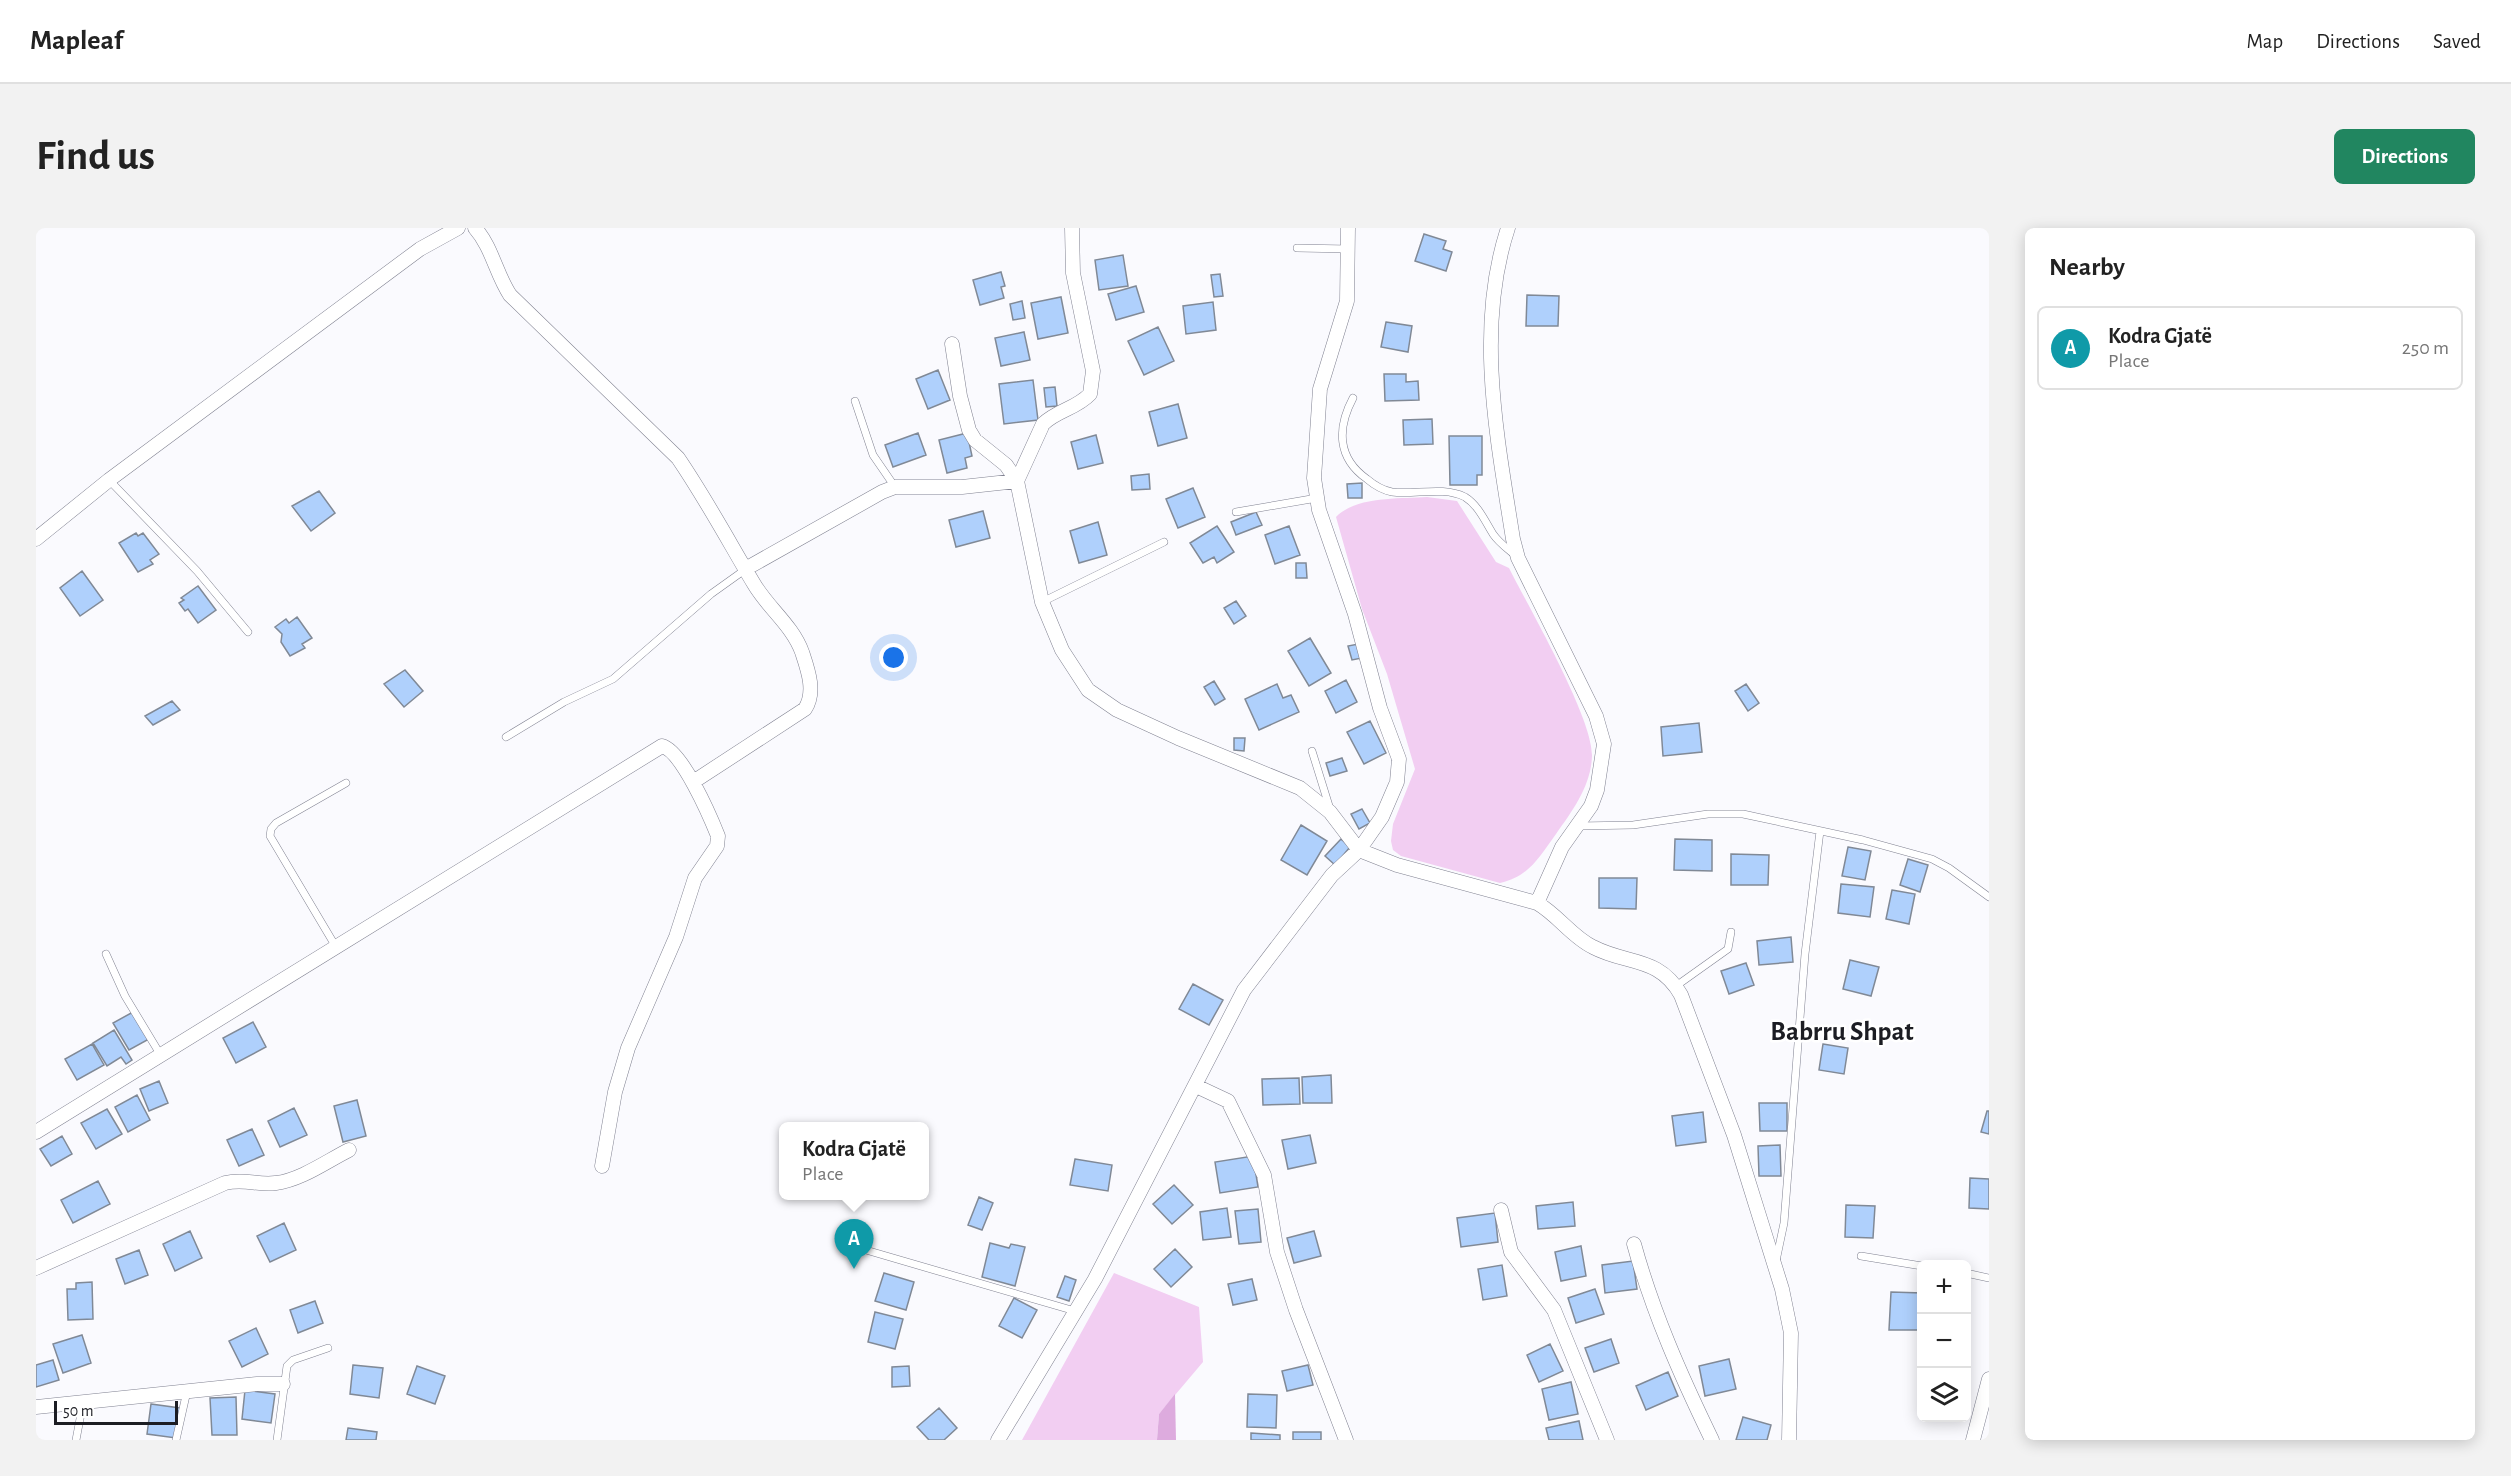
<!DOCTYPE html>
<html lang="en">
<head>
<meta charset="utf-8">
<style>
	:root { --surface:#fff; --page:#f2f2f2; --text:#222; --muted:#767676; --line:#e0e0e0; --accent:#218660 }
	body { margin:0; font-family:"Alegreya Sans",sans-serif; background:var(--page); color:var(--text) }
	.controls { position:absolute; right:18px; bottom:18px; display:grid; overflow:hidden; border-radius:9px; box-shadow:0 3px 15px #0003 }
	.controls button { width:54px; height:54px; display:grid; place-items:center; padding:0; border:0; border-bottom:2px solid var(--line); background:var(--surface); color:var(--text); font:30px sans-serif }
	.scale { position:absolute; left:18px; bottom:15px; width:124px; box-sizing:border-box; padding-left:6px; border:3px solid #1c1d23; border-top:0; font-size:16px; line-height:21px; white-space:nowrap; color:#1c1d23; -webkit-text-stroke:4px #fff; paint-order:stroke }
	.you { position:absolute; left:858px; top:430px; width:21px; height:21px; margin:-15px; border:4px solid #fff; border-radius:50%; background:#1a73e8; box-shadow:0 0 0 9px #1a73e833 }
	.badge { display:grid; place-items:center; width:39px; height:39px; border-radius:50%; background:var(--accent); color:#fff; font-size:20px; font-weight:700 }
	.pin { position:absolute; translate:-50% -50px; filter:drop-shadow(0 2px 3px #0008) }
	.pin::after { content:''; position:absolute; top:32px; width:21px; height:18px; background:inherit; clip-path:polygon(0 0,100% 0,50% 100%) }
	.popup { position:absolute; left:743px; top:894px; width:150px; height:78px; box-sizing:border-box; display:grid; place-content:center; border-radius:9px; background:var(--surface); filter:drop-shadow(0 2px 4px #0005); font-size:20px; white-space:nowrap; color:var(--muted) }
	.popup b { font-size:22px; color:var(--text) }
	.popup::after { content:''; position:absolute; left:50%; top:100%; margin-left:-12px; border:12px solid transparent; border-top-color:var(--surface) }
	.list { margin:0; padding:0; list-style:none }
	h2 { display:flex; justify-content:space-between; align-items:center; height:78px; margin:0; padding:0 24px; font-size:26px }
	h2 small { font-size:20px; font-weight:400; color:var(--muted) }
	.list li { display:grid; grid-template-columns:39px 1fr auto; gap:18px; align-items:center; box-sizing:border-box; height:84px; margin:0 12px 12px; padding:0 12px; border:2px solid var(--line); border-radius:9px }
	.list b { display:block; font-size:22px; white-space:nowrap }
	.list p { margin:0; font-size:20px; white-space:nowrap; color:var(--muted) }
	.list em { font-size:20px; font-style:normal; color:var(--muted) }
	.icon { flex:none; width:33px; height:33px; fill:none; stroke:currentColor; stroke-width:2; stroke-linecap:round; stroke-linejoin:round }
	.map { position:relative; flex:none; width:1953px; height:1212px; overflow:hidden; border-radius:9px }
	header { display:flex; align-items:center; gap:36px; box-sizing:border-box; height:84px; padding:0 30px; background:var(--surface); border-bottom:2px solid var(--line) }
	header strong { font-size:28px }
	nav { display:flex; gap:33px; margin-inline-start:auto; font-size:21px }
	.intro { display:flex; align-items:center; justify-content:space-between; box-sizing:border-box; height:144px; padding:0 36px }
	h1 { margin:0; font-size:42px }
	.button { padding:15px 27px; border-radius:9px; background:var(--accent); color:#fff; font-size:21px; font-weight:700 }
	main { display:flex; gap:36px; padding:0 36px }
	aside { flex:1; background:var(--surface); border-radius:9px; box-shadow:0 3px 15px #0003 }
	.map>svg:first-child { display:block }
	.green { fill:#f2cef2 }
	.forest { fill:#ddabde }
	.building { fill:#afd0fc; stroke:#808996; stroke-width:1.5 }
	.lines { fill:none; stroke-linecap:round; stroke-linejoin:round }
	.service-casing { stroke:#808291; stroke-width:8 }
	.minor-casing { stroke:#808291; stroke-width:15 }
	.service { stroke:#fff; stroke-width:7 }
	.minor { stroke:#fff; stroke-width:14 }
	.labels { text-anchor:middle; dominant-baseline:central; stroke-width:5; stroke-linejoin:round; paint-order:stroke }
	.quarter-label { font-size:27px; font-weight:bold; fill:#1c1d23; stroke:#fff }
</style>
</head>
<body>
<header>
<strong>Mapleaf</strong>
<nav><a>Map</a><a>Directions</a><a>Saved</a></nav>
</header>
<div class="intro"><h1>Find us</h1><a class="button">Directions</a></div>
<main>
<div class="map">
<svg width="1953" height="1212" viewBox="0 0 1953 1212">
	<rect width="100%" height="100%" fill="#fafafe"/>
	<path class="green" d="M1391,269L1421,273L1460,334L1473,340C1493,380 1557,490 1556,528C1555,558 1537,582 1520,606C1504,628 1493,649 1464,655L1365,628L1357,622L1355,613L1357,596L1379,541L1351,446L1326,381L1300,289C1320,268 1364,271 1391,269Z
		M1078,1045L1163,1079L1167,1134L1123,1186L1121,1212H986Z"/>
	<path class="forest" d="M1139,1166L1140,1212H1121L1123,1186Z"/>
	<path class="building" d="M1388,6L1410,13L1407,21L1416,24L1410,43L1379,33Z
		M1087,27L1092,58L1063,62L1059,32Z
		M965,44L969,58L965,59L968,70L944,77L937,52Z
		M1184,46L1187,68L1178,69L1175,47Z
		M1100,58L1108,84L1080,92L1072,66Z
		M1491,67L1523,68L1522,98H1490Z
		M1025,69L1032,105L1002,111L995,75Z
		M986,73L989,90L977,92L974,76Z
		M1177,74L1180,102L1150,106L1147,78Z
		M1350,94L1376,98L1372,124L1345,119Z
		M1122,99L1138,133L1108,147L1092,113Z
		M988,104L994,132L965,138L959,110Z
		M902,142L914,172L892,181L880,151Z
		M1348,146H1370V154L1382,153L1383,172L1349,173Z
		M997,152L1002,192L968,196L963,156Z
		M1019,159L1021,178L1010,179L1008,160Z
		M1142,176L1151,210L1122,218L1113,184Z
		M1396,191L1397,216L1368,217L1367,192Z
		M882,205L890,227L857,239L849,217Z
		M931,205L936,228L929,230L931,240L911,245L903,212Z
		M1060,207L1067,235L1042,241L1035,214Z
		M1413,208H1446V247H1441V257H1414Z
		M1113,246L1114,261L1096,262L1095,248Z
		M1326,255V270H1312L1311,256Z
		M1157,260L1169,289L1142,300L1130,271Z
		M283,263L299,285L275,303L256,278Z
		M947,283L954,310L920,319L913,292Z
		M1220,284L1226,297L1200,307L1195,294Z
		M1062,294L1071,327L1043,335L1034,303Z
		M1181,298L1198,324L1181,335L1178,329L1167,335L1154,315Z
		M1253,298L1264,327L1239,336L1229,307Z
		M100,305L102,308L107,305L123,326L114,332L117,336L102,344L83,315Z
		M1260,335H1270L1271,350H1260Z
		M46,343L67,372L44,388L24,360Z
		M162,358L180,382L162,395L152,381L149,383L143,375L148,372L145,370Z
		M1200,373L1210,388L1198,396L1188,380Z
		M261,389L276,410L266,416L269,420L254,428L245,414L246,406L239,399L250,391L253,395Z
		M1274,410L1295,445L1273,458L1252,423Z
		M1322,416L1326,430L1316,432L1312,418Z
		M369,442L387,463L368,479L348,456Z
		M1310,452L1321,474L1300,485L1289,463Z
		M1178,453L1189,471L1179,477L1168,459Z
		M1241,456L1247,470L1255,467L1263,484L1223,502L1209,471Z
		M1710,456L1723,475L1712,483L1699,463Z
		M136,473L144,482L117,497L109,488Z
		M1334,493L1350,525L1328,536L1311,504Z
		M1663,495L1666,524L1627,528L1625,499Z
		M1198,510H1209L1208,523L1198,522Z
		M1306,530L1311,543L1294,548L1290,535Z
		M1326,581L1334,595L1323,601L1315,586Z
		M1265,597L1291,613L1271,647L1245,632Z
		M1305,611L1314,619L1299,637L1289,628Z
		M1639,611L1676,612V643L1638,642Z
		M1812,619L1835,623L1829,652L1806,648Z
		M1695,626L1733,627L1732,657H1695Z
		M1872,631L1892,637L1884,664L1864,657Z
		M1563,650H1601L1600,681L1563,680Z
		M1805,656L1838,659L1834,689L1802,685Z
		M1856,662L1879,666L1873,696L1850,691Z
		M1755,709L1757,734L1723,737L1721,713Z
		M1814,732L1843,739L1835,768L1807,761Z
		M1710,735L1718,757L1693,766L1685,743Z
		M1157,756L1187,772L1173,797L1143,781Z
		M97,784L113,811L93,822L77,795Z
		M217,794L230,819L200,835L187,810Z
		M78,802L96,832L90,836L85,829L71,838L57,815Z
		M56,816L68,837L41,852L29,831Z
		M1787,816L1812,820L1808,846L1783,842Z
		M1295,847L1296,875H1267L1266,849Z
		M1263,850L1264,876L1227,877L1226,851Z
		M123,853L132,875L113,883L104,861Z
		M101,867L114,892L92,904L79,879Z
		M321,872L330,908L307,914L298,878Z
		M1723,875H1751V903H1724Z
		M258,880L271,907L244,919L232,893Z
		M71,881L86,906L60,921L45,895Z
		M1951,883H1953V906L1945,904Z
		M1667,884L1670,914L1640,918L1636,888Z
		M216,901L228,927L203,938L191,912Z
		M1274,907L1280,935L1252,941L1246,912Z
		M26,908L36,926L15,938L4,921Z
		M1744,917L1745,948H1723L1722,918Z
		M1217,928L1222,959L1184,965L1179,934Z
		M1039,931L1076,937L1072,963L1034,957Z
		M1934,950L1953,951V981L1933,980Z
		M62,953L74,976L37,995L25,972Z
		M1138,957L1157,977L1136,996L1117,976Z
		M943,969L957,975L946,1002L932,997Z
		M1537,974L1539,998L1502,1001L1500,978Z
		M1810,977L1839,978L1837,1010L1809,1009Z
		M1191,980L1195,1009L1167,1012L1164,984Z
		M1222,981L1225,1014L1203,1016L1199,983Z
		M1459,985L1462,1014L1425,1019L1421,990Z
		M248,995L260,1022L234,1034L221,1008Z
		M154,1003L166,1030L139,1043L127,1016Z
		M1278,1003L1285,1028L1258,1035L1251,1010Z
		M954,1015L973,1020L975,1016L989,1019L979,1058L946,1049Z
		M1545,1018L1550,1048L1525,1053L1519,1024Z
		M1139,1021L1156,1039L1135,1059L1118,1041Z
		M103,1022L112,1047L89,1056L80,1031Z
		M1597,1033L1601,1061L1569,1065L1566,1037Z
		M1466,1037L1471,1068L1447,1072L1442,1041Z
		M848,1045L878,1054L870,1082L839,1073Z
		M1029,1048L1040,1052L1033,1073L1021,1069Z
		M1216,1051L1221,1072L1197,1077L1192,1056Z
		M56,1054L57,1091L32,1092L31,1061H40V1055Z
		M1559,1061L1568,1086L1540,1095L1532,1070Z
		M1855,1064L1886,1065V1102H1853Z
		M978,1070L1001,1082L986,1110L963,1098Z
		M279,1073L287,1095L262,1105L254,1082Z
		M839,1084L867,1091L859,1121L832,1114Z
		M220,1100L232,1126L206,1139L193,1113Z
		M46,1107L55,1135L27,1145L17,1116Z
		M1575,1111L1583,1135L1558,1144L1549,1120Z
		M1514,1116L1527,1143L1503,1154L1491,1127Z
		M1693,1131L1700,1161L1669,1168L1663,1138Z
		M17,1132L23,1152L0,1159V1137Z
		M317,1137L347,1140L343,1170L314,1166Z
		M1272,1137L1277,1157L1251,1163L1246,1143Z
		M381,1138L409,1148L399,1176L371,1166Z
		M873,1138L874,1158L856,1159V1139Z
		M1632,1144L1642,1168L1610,1182L1600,1158Z
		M1535,1154L1542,1186L1513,1192L1506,1161Z
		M209,1162L239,1166L235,1195L206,1191Z
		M1212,1166L1241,1167L1240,1200L1211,1199Z
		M200,1169L201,1207H176L174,1170Z
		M115,1176L144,1180L140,1210L111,1206Z
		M903,1180L921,1200L908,1212H893L881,1199Z
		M1707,1189L1735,1197L1731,1212H1700Z
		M1543,1193L1547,1212H1513L1510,1200Z
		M312,1200L341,1204L340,1212H310Z
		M1257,1204H1285V1212H1257Z
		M1215,1205L1244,1207V1212H1215Z"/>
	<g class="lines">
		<defs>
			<path id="service" d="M1261,20L1313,21
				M1317,170C1301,200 1301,230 1331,251C1338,257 1346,262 1356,264C1379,267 1407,258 1429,269C1442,277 1449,293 1457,306C1463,315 1472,321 1480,328
				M819,173L837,227L859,259
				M73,252L161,343L212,404
				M1200,284L1281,270
				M1006,374L1128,314
				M470,509L528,474L577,451L675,366L710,341
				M1276,523L1294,581
				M1542,598L1597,597L1672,586H1707L1827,612L1896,631L1913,640L1953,669
				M300,719L234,608L235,601L240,595L310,555
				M70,726L89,768L124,826
				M1640,758L1692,721L1695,704
				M823,1020L1039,1083
				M1825,1028L1886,1038
				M1740,1033L1748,995L1769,726L1784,603
				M1930,1045L1953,1050
				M40,1212L47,1175
				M140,1212L151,1163
				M241,1212L251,1138L257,1132L292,1120"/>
			<path id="minor" d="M439,0C456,19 460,46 474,67L642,230C670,271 693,314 718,356C732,380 756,397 766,424C772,442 780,464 769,481L657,554
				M1036,0L1037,45L1057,143L1054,166C1040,181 1021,182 1007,196L981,253L1006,374L1026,422L1052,462L1081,482L1142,510L1264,560L1294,584L1323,622L1361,637L1501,675C1522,687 1536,709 1557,719C1591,737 1623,728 1645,767L1698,907L1746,1061L1755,1105L1753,1212
				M1472,0C1439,100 1461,209 1477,311L1482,330L1560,488L1568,516L1561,562L1555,578L1526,619L1501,675
				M0,311L73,252L384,21L422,0
				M711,340L846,264L859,259H926L981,253L970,237L939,212L933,202L924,168L916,116
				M1160,858L1192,873L1228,947L1241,1024L1260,1082L1310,1212
				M0,904L626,518C646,523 674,588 682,608L681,618L659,650L640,709L592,820L579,864L566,938
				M1465,982L1475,1024L1518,1082L1571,1212
				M1598,1016C1617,1085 1645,1148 1676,1212
				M0,1040L189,955C209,950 223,958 240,955C265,952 291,933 313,922
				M0,1179L221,1156H247
				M962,1212L1059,1051L1208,762L1296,647L1323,622L1346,589L1361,554L1363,531L1344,480L1319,386L1283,282L1278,250L1284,161L1311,73L1312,0
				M1937,1212L1953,1151"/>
		</defs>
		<use href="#service" class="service-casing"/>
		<use href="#minor" class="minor-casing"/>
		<use href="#service" class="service"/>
		<use href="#minor" class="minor"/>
	</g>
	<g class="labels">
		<g class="quarter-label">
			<text x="1806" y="803">Babrru Shpat</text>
		</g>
	</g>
</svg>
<div class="controls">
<button>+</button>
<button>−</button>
<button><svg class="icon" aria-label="layers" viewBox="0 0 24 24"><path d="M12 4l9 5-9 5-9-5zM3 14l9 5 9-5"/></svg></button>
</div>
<div class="scale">50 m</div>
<div class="you"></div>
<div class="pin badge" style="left:818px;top:1041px;background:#0f9aa8">A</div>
<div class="popup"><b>Kodra Gjatë</b>Place</div>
</div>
<aside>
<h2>Nearby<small></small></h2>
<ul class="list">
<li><span class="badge" style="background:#0f9aa8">A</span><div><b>Kodra Gjatë</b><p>Place</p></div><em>250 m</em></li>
</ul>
</aside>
</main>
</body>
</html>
